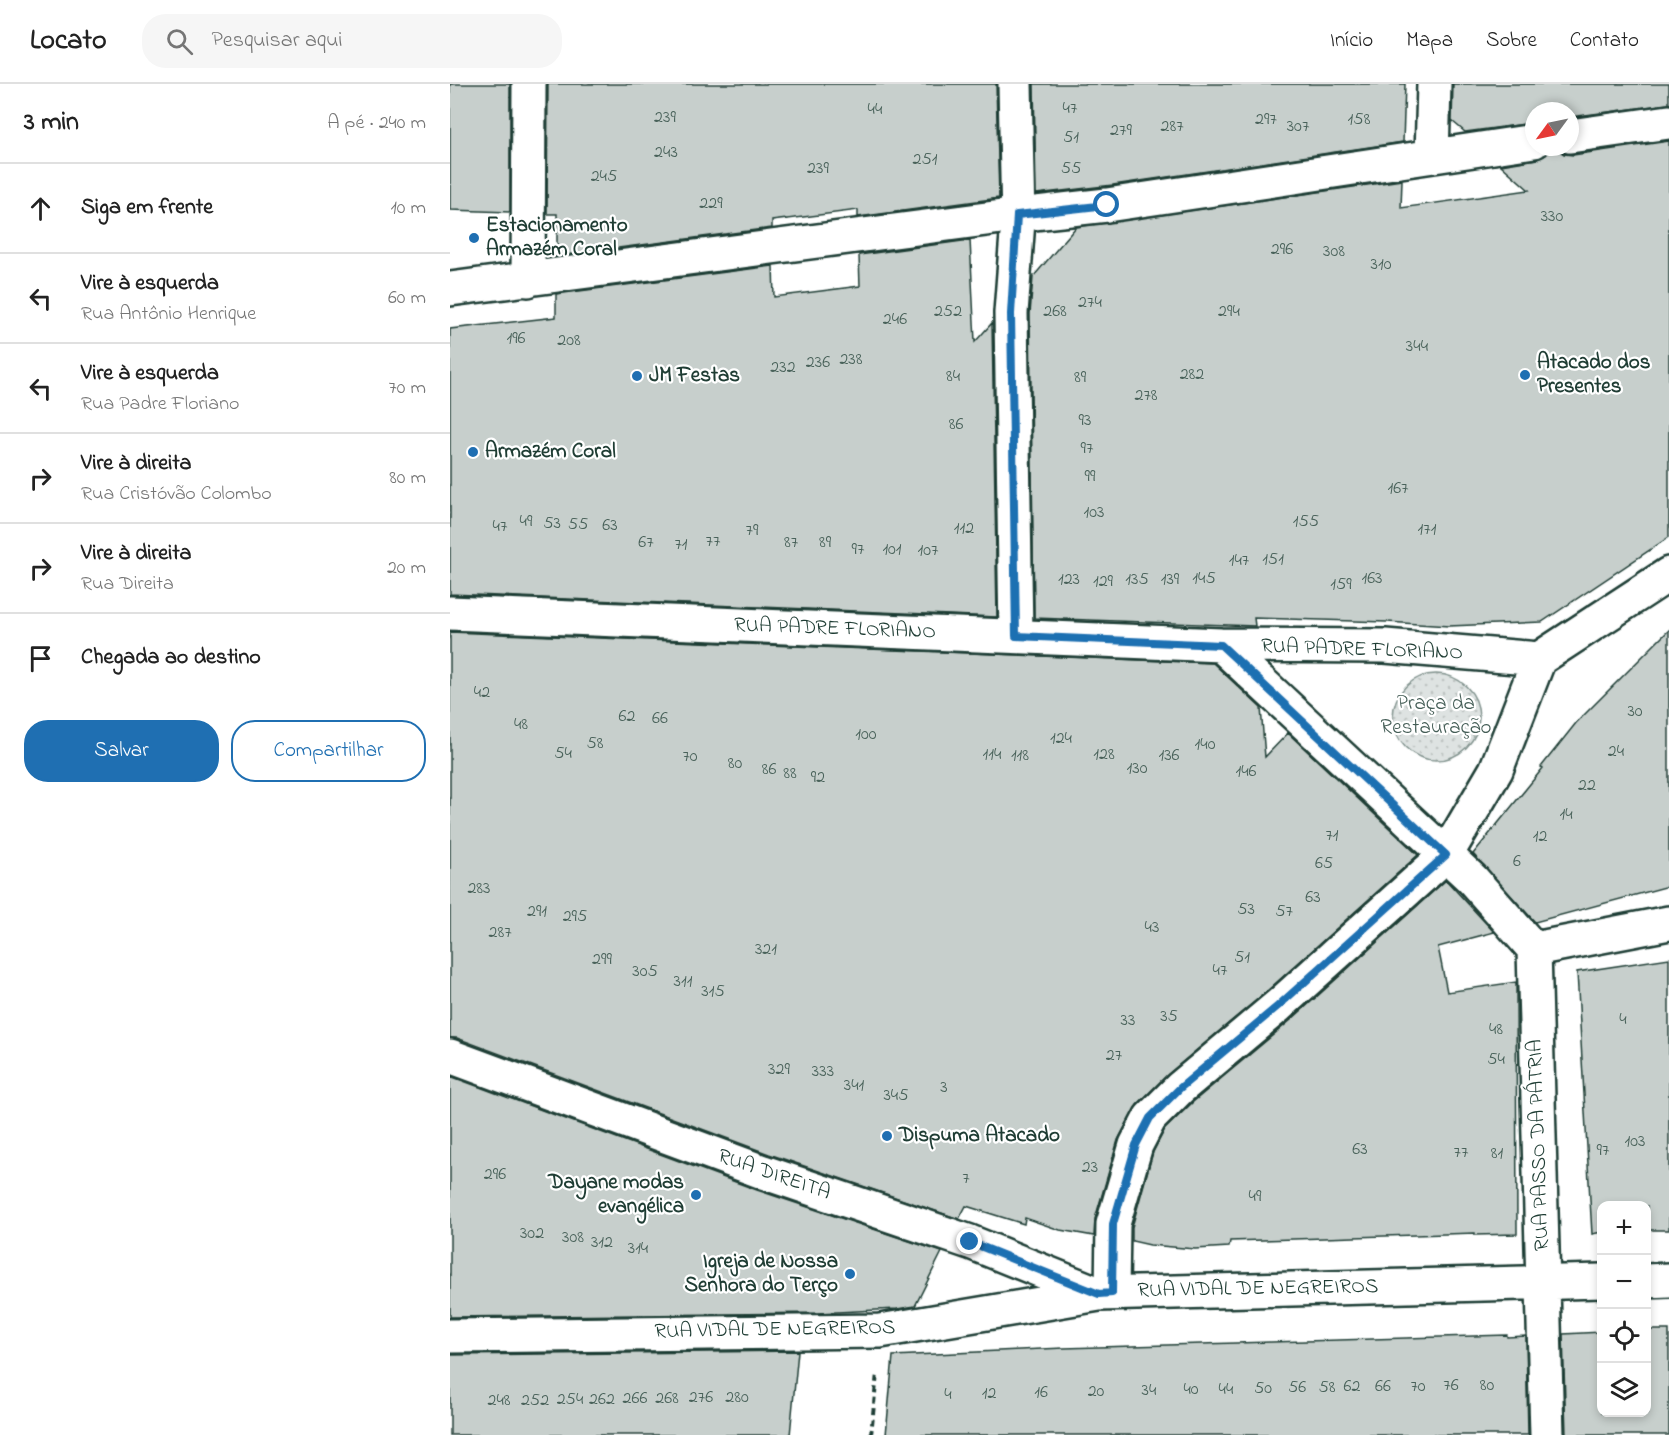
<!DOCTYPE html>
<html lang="pt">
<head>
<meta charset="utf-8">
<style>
	:root { --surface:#fff; --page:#f6f6f6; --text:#222; --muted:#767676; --line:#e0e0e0; --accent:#1f6fb2 }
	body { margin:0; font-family:"Indie Flower",sans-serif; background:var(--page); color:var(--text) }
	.controls { position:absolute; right:18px; bottom:18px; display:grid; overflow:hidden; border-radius:12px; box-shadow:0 3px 9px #0003 }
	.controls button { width:54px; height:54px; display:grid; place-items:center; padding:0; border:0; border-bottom:2px solid var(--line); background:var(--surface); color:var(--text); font:30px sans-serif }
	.compass { position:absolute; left:1075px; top:18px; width:54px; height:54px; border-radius:50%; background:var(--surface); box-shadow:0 3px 9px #0003; rotate:237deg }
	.stop { position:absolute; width:18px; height:18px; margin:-14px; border:4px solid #1f6fb2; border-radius:50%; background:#fff }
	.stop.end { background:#1f6fb2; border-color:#fff; box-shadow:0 2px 6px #0008 }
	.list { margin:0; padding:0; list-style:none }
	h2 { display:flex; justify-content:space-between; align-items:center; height:78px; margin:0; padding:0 24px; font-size:26px }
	h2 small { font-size:20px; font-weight:400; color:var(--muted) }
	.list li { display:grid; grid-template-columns:39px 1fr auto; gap:18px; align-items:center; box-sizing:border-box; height:90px; padding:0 24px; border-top:2px solid var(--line) }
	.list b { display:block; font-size:22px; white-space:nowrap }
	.list p { margin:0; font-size:20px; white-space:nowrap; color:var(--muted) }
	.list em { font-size:20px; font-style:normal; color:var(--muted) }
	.actions { display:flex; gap:12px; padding:18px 24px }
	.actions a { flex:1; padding:14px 0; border:2px solid var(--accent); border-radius:24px; text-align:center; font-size:21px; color:var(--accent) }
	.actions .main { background:var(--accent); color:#fff }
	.icon { flex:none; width:33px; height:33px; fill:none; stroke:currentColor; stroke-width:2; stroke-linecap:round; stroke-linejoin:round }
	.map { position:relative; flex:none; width:1219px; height:1351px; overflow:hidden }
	header { display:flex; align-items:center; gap:36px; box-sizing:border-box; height:84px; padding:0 30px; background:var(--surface); border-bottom:2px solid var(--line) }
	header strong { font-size:28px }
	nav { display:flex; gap:33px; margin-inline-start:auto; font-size:21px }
	.search { width:420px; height:54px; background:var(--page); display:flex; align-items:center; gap:15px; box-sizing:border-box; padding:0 21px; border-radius:24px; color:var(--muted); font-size:22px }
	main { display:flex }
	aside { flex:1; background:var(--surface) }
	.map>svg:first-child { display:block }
	.park { fill:url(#park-dots); stroke:#7e908b; stroke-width:1.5 }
	.building { fill:#c7cfcc; stroke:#1f3d34; stroke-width:1.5 }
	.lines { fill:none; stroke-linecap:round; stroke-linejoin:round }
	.minor-casing { stroke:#1f3d34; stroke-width:38 }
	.path { stroke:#1f3d34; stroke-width:4; stroke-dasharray:6 4.5; stroke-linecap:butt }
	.minor { stroke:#fff; stroke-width:33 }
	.route { stroke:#1f6fb2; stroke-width:8 }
	.poi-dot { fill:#1f6fb2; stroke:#fff; stroke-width:2 }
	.labels { text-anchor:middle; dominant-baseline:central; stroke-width:4.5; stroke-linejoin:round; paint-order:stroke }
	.number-label { font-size:18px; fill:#49625a }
	.poi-label { font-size:21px; font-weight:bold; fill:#1f3d34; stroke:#fff; text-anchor:start }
	.street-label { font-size:21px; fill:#1f3d34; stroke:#fff }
	.park-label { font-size:21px; fill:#455e57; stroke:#fff }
</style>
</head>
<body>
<header>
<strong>Locato</strong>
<div class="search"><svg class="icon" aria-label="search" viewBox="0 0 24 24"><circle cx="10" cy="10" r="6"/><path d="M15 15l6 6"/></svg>Pesquisar aqui</div>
<nav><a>Início</a><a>Mapa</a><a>Sobre</a><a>Contato</a></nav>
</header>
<main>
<aside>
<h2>3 min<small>A pé · 240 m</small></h2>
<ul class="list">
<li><svg class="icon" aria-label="ahead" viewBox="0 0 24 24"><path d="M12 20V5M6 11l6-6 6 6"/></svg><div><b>Siga em frente</b></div><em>10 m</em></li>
<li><svg class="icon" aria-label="left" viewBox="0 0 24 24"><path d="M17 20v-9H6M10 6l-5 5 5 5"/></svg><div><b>Vire à esquerda</b><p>Rua Antônio Henrique</p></div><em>60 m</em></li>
<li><svg class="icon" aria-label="left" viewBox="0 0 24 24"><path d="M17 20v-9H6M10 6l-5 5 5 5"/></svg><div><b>Vire à esquerda</b><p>Rua Padre Floriano</p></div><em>70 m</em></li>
<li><svg class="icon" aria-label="right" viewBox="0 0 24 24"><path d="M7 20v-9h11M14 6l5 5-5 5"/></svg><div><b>Vire à direita</b><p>Rua Cristóvão Colombo</p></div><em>80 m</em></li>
<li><svg class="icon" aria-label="right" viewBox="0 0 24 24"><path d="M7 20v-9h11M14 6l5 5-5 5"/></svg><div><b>Vire à direita</b><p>Rua Direita</p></div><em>20 m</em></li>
<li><svg class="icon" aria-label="arrive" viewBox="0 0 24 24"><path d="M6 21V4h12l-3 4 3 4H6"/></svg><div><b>Chegada ao destino</b></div></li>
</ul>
<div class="actions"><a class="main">Salvar</a><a>Compartilhar</a></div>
</aside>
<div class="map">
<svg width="1219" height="1351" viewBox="0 0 1219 1351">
	<defs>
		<pattern id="park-dots" width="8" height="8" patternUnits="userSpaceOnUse" patternTransform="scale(1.5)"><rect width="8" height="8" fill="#dee3e2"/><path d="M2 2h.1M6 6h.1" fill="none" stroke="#bec4c2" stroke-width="1.8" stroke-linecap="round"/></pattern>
	</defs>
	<rect width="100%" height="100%" fill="#fff"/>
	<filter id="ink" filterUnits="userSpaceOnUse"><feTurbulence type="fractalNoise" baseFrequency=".0167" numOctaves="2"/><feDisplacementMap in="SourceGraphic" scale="12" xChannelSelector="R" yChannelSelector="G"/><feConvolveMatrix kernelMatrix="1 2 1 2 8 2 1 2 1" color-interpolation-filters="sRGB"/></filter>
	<g filter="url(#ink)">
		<path class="park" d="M943 633a43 43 0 1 1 86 0a43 43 0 1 1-86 0Z"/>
		<path class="building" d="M0,0H60V128L0,126Z
			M98,0H546L549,114L408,133V126L322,137V144L107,172V130H97Z
			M584,0H955L953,58L663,101L586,110Z
			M1003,0H1219V20L1120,33V27H1084V39L1015,48L1002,37Z
			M1219,57V453L1092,538L999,542L937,538L804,534L805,542L584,534L580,230L583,193L626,143L952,96L951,124L1079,106L1051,81L1087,75L1096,71L1102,63H1105L1114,70L1123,71Z
			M520,156L525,258L542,239L547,533L0,510V245L106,233V210L323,182L324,213L410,202L409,171Z
			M1219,546V802L1085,838L1023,770L1093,684L1091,683L1126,639Z
			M0,548L763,579L811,624L815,673L838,649L968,771L816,908L718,990L687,1021L668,1056L645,1135L644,1152L610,1146L575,1134L574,1140L516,1122L509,1135L319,1070L7,954H0Z
			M996,796L1044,848L988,863L997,908L1066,898L1067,1150L1025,1151V1149L780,1157L779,1163L745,1165L700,1161L682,1157V1143L703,1068L715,1045L743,1018L841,936Z
			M1219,874V1146H1197V1122H1152V1148L1142,1150L1127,888Z
			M0,992L307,1106L492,1168L465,1222L447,1225L367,1229L0,1233Z
			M1197,1246H1219V1351H1116L1113,1250L1152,1248V1329H1197Z
			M1057,1251V1253L1076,1252L1078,1351H436L443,1272L614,1264Z
			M348,1267L340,1351H0V1271Z"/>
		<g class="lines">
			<defs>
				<path id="minor" d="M565,0L568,137L561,229L566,552
					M1120,52L1219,38
					M982,72L984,0
					M78,196L79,0
					M0,205L567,131L657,121L1084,57
					M0,529L771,561L935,562L1089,575
					M771,561L1022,795L1084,865L1097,1351
					M1089,575L1219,490
					M1084,865L1219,839
					M0,972L313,1088L520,1158L649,1210
					M1196,1197L1219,1196
					M662,1209L663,1140L686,1061L700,1034L730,1004L828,922L996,771L1046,686L1089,575
					M0,1252L430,1247L649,1210L1152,1197"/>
			</defs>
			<use href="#minor" class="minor-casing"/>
			<path class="path" d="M421,1351L427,1289"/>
			<use href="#minor" class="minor"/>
		</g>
	</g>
	<g class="lines" filter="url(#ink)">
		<path class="route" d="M520,1158L649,1210L662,1209L663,1140L686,1061L700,1034L730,1004L828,922L996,771L771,561L566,552L561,230L567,131L657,121"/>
	</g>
	<g class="poi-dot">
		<circle cx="24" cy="154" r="6"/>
		<circle cx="1075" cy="291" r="6"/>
		<circle cx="187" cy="292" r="6"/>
		<circle cx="23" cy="368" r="6"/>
		<circle cx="437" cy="1052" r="6"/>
		<circle cx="246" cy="1111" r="6"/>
		<circle cx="400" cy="1190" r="6"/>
	</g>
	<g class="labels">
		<g class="number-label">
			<text x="620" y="25">47</text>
			<text x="425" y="26">44</text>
			<text x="215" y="34">239</text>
			<text x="816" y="36">297</text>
			<text x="909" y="36">158</text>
			<text x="722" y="43">287</text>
			<text x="848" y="43">307</text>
			<text x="671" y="47">279</text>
			<text x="621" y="54">51</text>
			<text x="216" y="69">243</text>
			<text x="475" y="76">251</text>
			<text x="368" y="85">239</text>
			<text x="621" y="85">55</text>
			<text x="154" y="93">245</text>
			<text x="261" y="120">229</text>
			<text x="1102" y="133">330</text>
			<text x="832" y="166">296</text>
			<text x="884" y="168">308</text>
			<text x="931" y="181">310</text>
			<text x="640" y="219">274</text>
			<text x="498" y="228">252</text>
			<text x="605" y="228">268</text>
			<text x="779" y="228">294</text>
			<text x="445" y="236">246</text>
			<text x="66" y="255">196</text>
			<text x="119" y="257">208</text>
			<text x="967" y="263">344</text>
			<text x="401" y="276">238</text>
			<text x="368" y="279">236</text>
			<text x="333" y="284">232</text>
			<text x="742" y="291">282</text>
			<text x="503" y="293">84</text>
			<text x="630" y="294">89</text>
			<text x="696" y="312">278</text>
			<text x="635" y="337">93</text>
			<text x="506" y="341">86</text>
			<text x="637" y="365">97</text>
			<text x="640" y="393">99</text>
			<text x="948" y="405">167</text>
			<text x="644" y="429">103</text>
			<text x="76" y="438">49</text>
			<text x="856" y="438">155</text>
			<text x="102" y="440">53</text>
			<text x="128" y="441">55</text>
			<text x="160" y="442">63</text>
			<text x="50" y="443">47</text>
			<text x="514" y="445">112</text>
			<text x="977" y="446">171</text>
			<text x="302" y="447">79</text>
			<text x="263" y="458">77</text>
			<text x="196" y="459">67</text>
			<text x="341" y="459">87</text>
			<text x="375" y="459">89</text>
			<text x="231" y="461">71</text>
			<text x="408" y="466">97</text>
			<text x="442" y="466">101</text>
			<text x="478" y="467">107</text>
			<text x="823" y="476">151</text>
			<text x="789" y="477">147</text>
			<text x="754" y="495">145</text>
			<text x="922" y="495">163</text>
			<text x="619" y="496">123</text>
			<text x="687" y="496">135</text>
			<text x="720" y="496">139</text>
			<text x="653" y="498">129</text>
			<text x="891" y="501">159</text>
			<text x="32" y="609">42</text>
			<text x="1185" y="628">30</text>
			<text x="177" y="633">62</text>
			<text x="210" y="635">66</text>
			<text x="71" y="641">48</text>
			<text x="416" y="651">100</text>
			<text x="611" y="655">124</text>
			<text x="145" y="660">58</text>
			<text x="755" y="661">140</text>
			<text x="1166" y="668">24</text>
			<text x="113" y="670">54</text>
			<text x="542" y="671">114</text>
			<text x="654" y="671">128</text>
			<text x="570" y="672">118</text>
			<text x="719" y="672">136</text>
			<text x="240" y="673">70</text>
			<text x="285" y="680">80</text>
			<text x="687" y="685">130</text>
			<text x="319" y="686">86</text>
			<text x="796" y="688">146</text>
			<text x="340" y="690">88</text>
			<text x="368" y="694">92</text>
			<text x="1137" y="702">22</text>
			<text x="1116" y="731">14</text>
			<text x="882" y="752">71</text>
			<text x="1090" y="753">12</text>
			<text x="1067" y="778">6</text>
			<text x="874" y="780">65</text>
			<text x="29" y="805">283</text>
			<text x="863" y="814">63</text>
			<text x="796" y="826">53</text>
			<text x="87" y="828">291</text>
			<text x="834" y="828">57</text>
			<text x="125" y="833">295</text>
			<text x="702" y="844">43</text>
			<text x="50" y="849">287</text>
			<text x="316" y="866">321</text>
			<text x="792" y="874">51</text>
			<text x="152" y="876">299</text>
			<text x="770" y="887">47</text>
			<text x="195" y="888">305</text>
			<text x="233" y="898">311</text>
			<text x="263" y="908">315</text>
			<text x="719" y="933">35</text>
			<text x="1173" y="936">4</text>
			<text x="678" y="937">33</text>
			<text x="1046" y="946">48</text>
			<text x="664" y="972">27</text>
			<text x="1046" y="976">54</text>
			<text x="329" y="986">329</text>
			<text x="373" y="988">333</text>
			<text x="404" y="1002">341</text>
			<text x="494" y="1004">3</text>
			<text x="446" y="1012">345</text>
			<text x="1185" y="1058">103</text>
			<text x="910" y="1066">63</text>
			<text x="1153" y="1067">97</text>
			<text x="1011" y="1069">77</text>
			<text x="1047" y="1070">81</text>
			<text x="640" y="1084">23</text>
			<text x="45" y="1091">296</text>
			<text x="516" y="1095">7</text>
			<text x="805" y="1113">49</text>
			<text x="82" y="1150">302</text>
			<text x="123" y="1154">308</text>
			<text x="152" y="1159">312</text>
			<text x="188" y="1165">314</text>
			<text x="1001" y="1302">76</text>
			<text x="1037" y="1302">80</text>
			<text x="902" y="1303">62</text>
			<text x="933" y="1303">66</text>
			<text x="968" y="1303">70</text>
			<text x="847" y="1304">56</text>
			<text x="877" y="1304">58</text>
			<text x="813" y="1305">50</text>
			<text x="741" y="1306">40</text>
			<text x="776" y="1306">44</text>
			<text x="699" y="1307">34</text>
			<text x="646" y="1308">20</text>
			<text x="591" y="1309">16</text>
			<text x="539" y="1310">12</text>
			<text x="498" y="1311">4</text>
			<text x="251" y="1314">276</text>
			<text x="287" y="1314">280</text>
			<text x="185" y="1315">266</text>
			<text x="217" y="1315">268</text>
			<text x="120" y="1316">254</text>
			<text x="152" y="1316">262</text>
			<text x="49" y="1317">248</text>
			<text x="85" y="1317">252</text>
		</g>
		<g class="poi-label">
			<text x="36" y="142">Estacionamento<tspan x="36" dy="24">Armazém Coral</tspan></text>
			<text x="1087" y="279">Atacado dos<tspan x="1087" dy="24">Presentes</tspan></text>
			<text x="199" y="292">JM Festas</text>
			<text x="35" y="368">Armazém Coral</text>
			<text x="449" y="1052">Dispuma Atacado</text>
			<text x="234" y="1099" text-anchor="end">Dayane modas<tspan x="234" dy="24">evangélica</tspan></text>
			<text x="388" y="1178" text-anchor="end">Igreja de Nossa<tspan x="388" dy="24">Senhora do Terço</tspan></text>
		</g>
		<g class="street-label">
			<text transform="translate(385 545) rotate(2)">RUA PADRE FLORIANO</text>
			<text transform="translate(912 566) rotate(2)">RUA PADRE FLORIANO</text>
			<text transform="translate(1089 1061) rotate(-92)">RUA PASSO DA PÁTRIA</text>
			<text transform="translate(324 1091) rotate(19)">RUA DIREITA</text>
			<text transform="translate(808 1205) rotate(-1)">RUA VIDAL DE NEGREIROS</text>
			<text transform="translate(325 1246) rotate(-1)">RUA VIDAL DE NEGREIROS</text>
		</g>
		<g class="park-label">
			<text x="986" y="620">Praça da<tspan x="986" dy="24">Restauração</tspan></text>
		</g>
	</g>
</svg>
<div class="controls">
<button>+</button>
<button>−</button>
<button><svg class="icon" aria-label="locate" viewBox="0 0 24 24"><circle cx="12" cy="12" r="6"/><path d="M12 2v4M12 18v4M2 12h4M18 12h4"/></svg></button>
<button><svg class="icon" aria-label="layers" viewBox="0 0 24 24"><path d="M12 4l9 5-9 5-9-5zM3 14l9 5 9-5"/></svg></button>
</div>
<svg class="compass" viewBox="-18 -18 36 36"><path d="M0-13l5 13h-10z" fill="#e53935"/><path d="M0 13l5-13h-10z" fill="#767676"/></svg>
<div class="stop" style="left:657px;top:121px"></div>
<div class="stop end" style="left:520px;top:1158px"></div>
</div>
</main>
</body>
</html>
